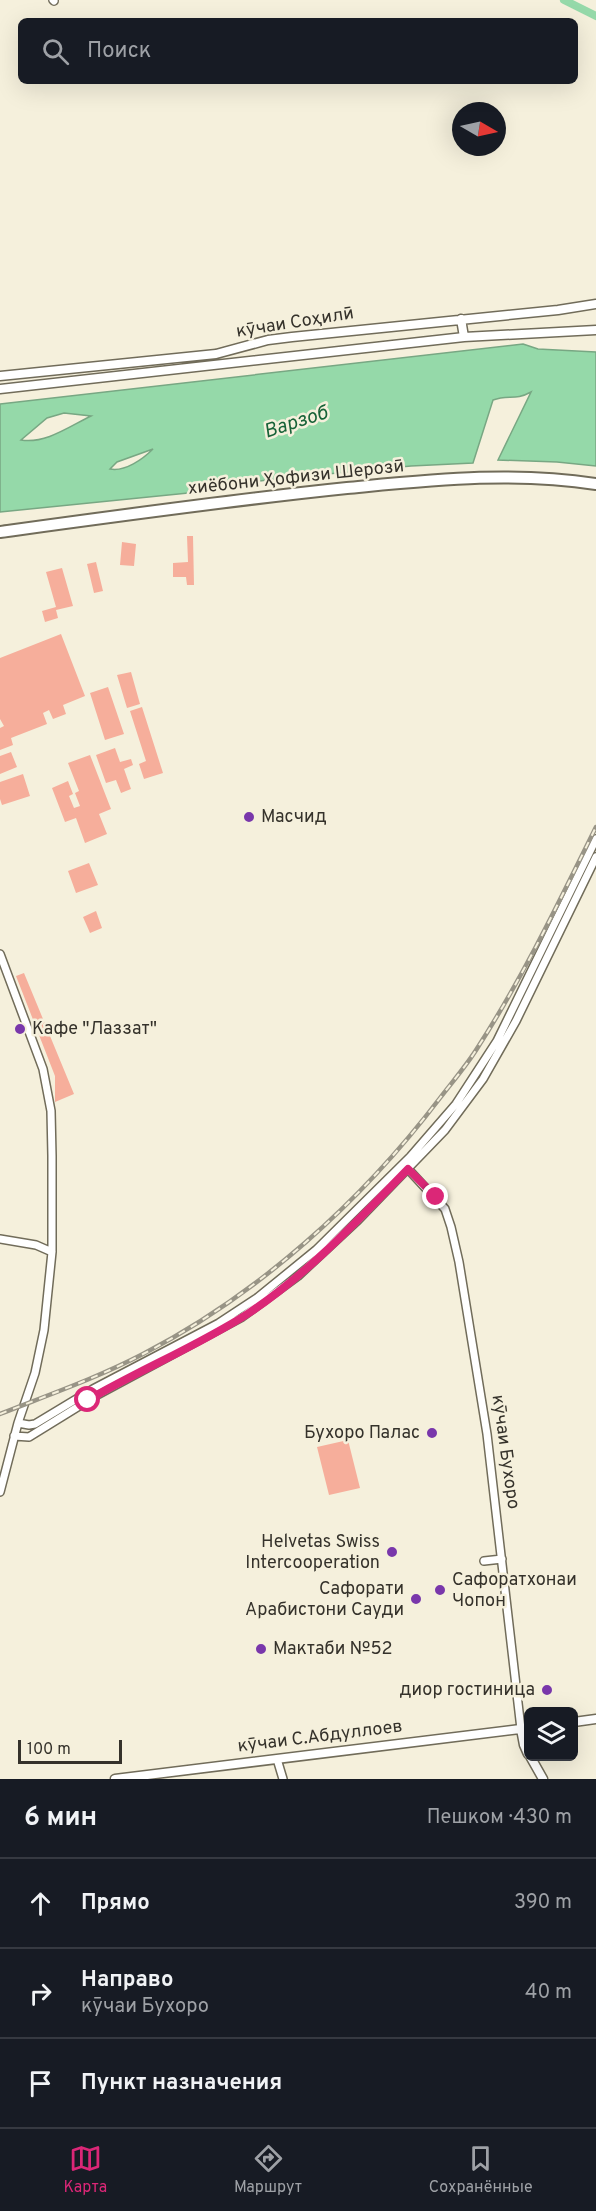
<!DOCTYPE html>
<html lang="ru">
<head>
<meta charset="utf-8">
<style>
	:root { --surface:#171b24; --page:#242831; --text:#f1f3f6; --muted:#9ea1a6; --line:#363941; --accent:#db2777 }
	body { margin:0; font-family:Overpass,sans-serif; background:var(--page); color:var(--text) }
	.controls { position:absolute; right:18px; bottom:18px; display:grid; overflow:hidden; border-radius:9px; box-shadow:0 6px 24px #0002 }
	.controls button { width:54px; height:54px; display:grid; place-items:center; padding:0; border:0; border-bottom:2px solid var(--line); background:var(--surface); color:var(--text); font:30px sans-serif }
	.compass { position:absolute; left:452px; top:102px; width:54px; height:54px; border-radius:50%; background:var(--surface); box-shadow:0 6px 24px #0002; rotate:99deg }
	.scale { position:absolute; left:18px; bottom:15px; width:104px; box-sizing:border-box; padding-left:6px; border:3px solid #35322b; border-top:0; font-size:16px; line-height:21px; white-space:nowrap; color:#35322b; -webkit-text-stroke:4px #f5f0dc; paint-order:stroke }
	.stop { position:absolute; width:18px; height:18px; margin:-14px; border:4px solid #db2777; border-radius:50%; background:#fff }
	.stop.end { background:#db2777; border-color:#fff; box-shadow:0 2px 6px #0008 }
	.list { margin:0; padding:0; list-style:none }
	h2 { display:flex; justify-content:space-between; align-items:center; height:78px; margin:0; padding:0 24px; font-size:26px }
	h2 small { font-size:20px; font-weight:400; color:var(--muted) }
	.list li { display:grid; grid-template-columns:39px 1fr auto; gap:18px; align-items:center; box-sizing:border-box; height:90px; padding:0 24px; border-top:2px solid var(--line) }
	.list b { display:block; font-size:22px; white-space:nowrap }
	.list p { margin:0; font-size:20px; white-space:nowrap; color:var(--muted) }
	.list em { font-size:20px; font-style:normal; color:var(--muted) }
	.icon { flex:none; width:33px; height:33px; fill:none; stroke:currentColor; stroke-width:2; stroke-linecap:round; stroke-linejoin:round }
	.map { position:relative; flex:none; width:596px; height:1779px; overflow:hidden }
	.search { position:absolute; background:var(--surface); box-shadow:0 6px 24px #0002; left:18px; right:18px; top:18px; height:66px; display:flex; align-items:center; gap:15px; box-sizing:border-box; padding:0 21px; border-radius:9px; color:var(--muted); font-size:22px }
	.sheet { height:348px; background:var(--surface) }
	nav { display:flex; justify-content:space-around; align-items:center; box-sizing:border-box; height:84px; border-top:2px solid var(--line); background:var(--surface); font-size:16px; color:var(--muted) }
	nav a { display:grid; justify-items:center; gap:3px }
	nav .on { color:var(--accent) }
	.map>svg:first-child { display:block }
	.green { fill:#f6ae9b }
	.water { fill:#95d9a9; stroke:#78a783; stroke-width:1.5; fill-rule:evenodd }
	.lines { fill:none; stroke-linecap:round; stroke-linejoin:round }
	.canal { stroke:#95d9a9; stroke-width:8 }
	.minor-casing { stroke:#716c5a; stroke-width:10 }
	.tertiary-casing { stroke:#716c5a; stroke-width:11 }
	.secondary-casing { stroke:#716c5a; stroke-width:14 }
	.minor { stroke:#fff; stroke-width:7 }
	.tertiary { stroke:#fff; stroke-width:8 }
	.secondary { stroke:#fff; stroke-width:10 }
	.rail-casing { stroke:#989486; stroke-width:4.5 }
	.rail { stroke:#f5f0dc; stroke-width:2; stroke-dasharray:7; stroke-linecap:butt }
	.route { stroke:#db2777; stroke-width:8 }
	.poi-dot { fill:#7937ab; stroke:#f5f0dc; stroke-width:2 }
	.labels { text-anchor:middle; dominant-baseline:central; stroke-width:5; stroke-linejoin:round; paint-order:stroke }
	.street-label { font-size:18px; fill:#35322b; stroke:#f5f0dc }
	.poi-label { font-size:18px; fill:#35322b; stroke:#f5f0dc; text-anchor:start }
	.water-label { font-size:20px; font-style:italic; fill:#186338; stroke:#f5f0dc }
</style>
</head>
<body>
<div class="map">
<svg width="596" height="1779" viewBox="0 0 596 1779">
	<rect width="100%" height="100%" fill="#f5f0dc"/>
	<path class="green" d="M187,536H193L194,585H187L186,577H173V563L188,562Z
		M122,542L136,544L134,566L120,565Z
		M96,562L103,591L94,593L87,564Z
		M62,568L73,606L56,610L58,618L45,622L42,611L56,607L46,572Z
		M61,634L85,696L63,705L66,714L53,719L49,710L43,713L47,724L11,738L13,745L0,750V728L4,726L0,719V658Z
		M131,672L140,704L127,708L117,675Z
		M108,687L124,734L105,740L90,693Z
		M142,707L163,773L144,779L139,764L146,761L130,711Z
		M115,748L120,762L131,759L133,765L124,769L131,789L121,793L116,780L106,783L96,755Z
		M11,752L17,767L0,774V756Z
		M90,755L111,809L99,814L107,834L85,843L76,818L65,822L52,788L68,781L73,794L69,796L74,808L80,806L75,793L79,791L68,763Z
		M23,774L30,796L2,805L0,799V782Z
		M89,863L98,885L76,893L68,871Z
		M96,911L102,928L90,933L83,917Z
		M24,973L74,1094L55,1102V1076L16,976Z
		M348,1440L360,1488L329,1495L317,1447Z"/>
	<path class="water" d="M523,344L538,349L596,352V466L557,462L498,460L531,392C515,401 508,394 493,400L473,463L411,466L275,479L252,482L218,490L0,512V404ZM64,413L91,416C70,426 46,444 21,440L47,418ZM153,449C143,459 125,472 110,469L117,462Z"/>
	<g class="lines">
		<path class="canal" d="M564,0L596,16"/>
		<defs>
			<path id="minor" d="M53,0L54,1
				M0,954L43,1069L51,1111L52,1156V1252L44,1330L35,1373L18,1423L0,1492
				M408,1169L445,1209L451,1227L459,1262L487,1434L521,1729
				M0,1239L36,1245L52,1252
				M18,1423L29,1425L35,1424L93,1389L219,1323L257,1298L316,1250L410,1157L456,1104L497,1041L596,839
				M14,1436L29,1437L97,1395L242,1317L298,1276L358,1220L445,1130L483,1079L516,1021L596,857
				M484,1561L502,1559
				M277,1759L283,1779"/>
			<path id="tertiary" d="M461,319L464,337
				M0,376L216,354L268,340L292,337L558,310L596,304
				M0,389L464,337L596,330
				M574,1722L596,1719
				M521,1729L524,1745L528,1754
				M530,1756L543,1779
				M115,1779L528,1728"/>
			<path id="secondary" d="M0,532C116,516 231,500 347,488C432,480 511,471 596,484"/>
		</defs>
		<use href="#minor" class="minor-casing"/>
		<use href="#tertiary" class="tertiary-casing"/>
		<use href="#secondary" class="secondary-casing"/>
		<use href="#minor" class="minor"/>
		<use href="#tertiary" class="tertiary"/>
		<use href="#secondary" class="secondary"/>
		<defs>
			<path id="rail" d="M0,1414C48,1395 97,1378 143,1354C259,1294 361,1202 440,1098C453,1081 467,1065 478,1047C523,977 559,902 596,827"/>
		</defs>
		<use href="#rail" class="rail-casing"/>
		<use href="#rail" class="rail"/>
	</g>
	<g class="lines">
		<path class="route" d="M88,1400C141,1369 198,1346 249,1313C309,1273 358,1220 408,1169L436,1197"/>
	</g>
	<g class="poi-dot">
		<circle cx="249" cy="817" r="6"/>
		<circle cx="20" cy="1029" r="6"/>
		<circle cx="432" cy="1433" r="6"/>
		<circle cx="392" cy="1552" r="6"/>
		<circle cx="440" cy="1590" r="6"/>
		<circle cx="416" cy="1599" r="6"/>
		<circle cx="261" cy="1649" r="6"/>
		<circle cx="547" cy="1690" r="6"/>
	</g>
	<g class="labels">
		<g class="street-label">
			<text transform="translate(295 323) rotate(-9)">кӯчаи Соҳилӣ</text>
			<text transform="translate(296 478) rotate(-6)">хиёбони Ҳофизи Шерозӣ</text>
			<text transform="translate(505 1452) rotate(82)">кӯчаи Бухоро</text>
			<text transform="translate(320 1737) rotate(-7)">кӯчаи С.Абдуллоев</text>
		</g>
		<g class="poi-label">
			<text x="261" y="817">Масчид</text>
			<text x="32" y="1029">Кафе "Лаззат"</text>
			<text x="420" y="1433" text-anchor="end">Бухоро Палас</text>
			<text x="380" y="1542" text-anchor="end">Helvetas Swiss<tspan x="380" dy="21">Intercooperation</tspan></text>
			<text x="452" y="1580">Сафоратхонаи<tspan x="452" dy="21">Чопон</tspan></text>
			<text x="404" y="1589" text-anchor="end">Сафорати<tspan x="404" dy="21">Арабистони Сауди</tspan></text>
			<text x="273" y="1649">Мактаби №52</text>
			<text x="535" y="1690" text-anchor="end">диор гостиница</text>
		</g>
		<g class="water-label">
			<text transform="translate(296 423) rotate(-18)">Варзоб</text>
		</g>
	</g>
</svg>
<div class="controls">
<button><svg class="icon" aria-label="layers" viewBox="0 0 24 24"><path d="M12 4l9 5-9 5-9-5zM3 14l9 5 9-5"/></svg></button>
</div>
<svg class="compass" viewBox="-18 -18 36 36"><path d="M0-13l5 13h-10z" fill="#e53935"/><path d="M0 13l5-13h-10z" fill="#9ea1a6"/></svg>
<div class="scale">100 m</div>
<div class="stop" style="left:88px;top:1400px"></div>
<div class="stop end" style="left:436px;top:1197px"></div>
<div class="search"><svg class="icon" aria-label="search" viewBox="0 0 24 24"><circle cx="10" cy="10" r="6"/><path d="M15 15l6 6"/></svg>Поиск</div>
</div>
<section class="sheet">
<h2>6 мин<small>Пешком · 430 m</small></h2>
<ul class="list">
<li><svg class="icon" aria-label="ahead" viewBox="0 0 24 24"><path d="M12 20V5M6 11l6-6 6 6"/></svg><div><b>Прямо</b></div><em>390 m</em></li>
<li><svg class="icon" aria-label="right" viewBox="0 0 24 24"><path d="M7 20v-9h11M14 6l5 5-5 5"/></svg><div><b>Направо</b><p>кӯчаи Бухоро</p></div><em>40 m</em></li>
<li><svg class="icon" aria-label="arrive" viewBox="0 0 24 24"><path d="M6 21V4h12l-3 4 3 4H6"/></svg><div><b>Пункт назначения</b></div></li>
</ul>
</section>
<nav>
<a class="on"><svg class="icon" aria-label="map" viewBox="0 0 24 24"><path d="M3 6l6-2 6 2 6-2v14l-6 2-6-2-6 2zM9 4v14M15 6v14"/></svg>Карта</a>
<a><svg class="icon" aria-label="directions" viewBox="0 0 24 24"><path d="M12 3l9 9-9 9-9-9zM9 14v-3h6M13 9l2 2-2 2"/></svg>Маршрут</a>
<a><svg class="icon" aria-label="saved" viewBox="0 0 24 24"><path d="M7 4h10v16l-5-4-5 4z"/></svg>Сохранённые</a>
</nav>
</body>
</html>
